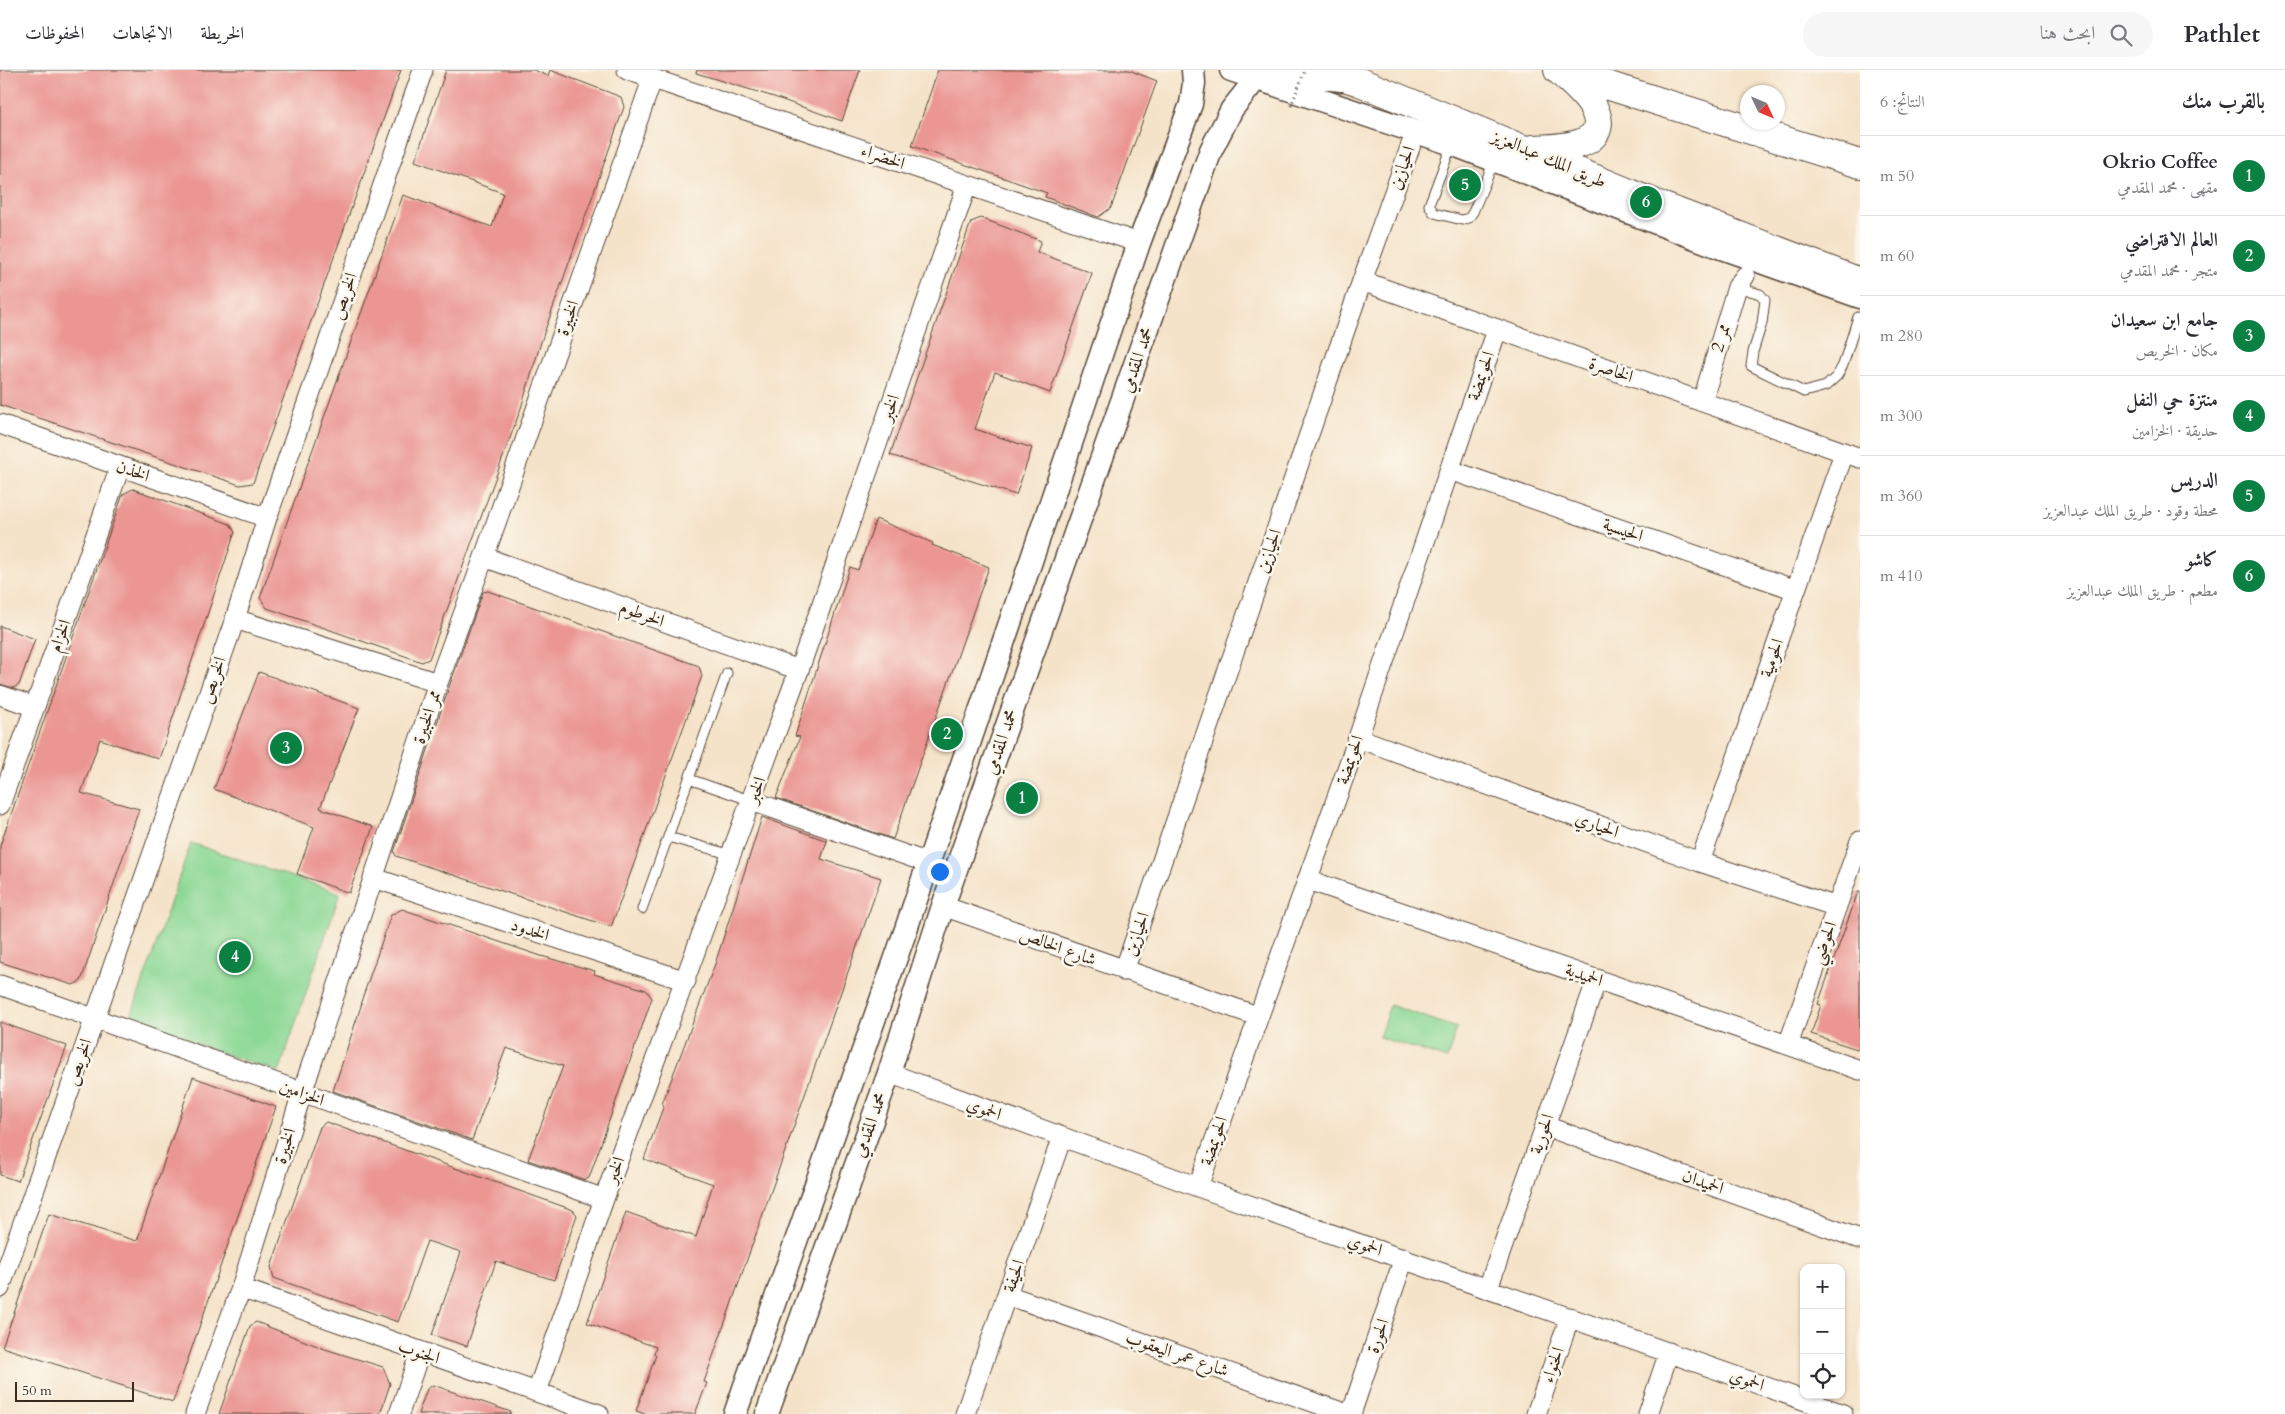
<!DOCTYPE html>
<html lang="ar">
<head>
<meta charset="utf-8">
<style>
	:root { --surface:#fff; --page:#f7f7f7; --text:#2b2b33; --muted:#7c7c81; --line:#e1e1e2; --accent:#0b8043 }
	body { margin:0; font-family:Cardo,Amiri,serif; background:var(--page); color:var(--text); direction:rtl }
	.controls { position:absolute; right:15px; bottom:15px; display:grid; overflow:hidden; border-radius:10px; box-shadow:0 1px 4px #0004 }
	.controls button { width:45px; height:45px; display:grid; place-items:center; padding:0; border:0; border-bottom:1px solid var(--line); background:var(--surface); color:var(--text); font:25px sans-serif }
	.compass { position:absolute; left:1740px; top:15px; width:45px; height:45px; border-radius:50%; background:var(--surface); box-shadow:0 1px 4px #0004; rotate:134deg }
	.scale { position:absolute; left:15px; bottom:12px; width:119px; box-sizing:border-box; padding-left:5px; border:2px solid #3b2a1e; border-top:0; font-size:14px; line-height:18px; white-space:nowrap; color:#3b2a1e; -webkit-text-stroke:4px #fbf7ec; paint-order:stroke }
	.you { position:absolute; left:939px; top:801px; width:18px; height:18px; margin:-12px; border:4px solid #fff; border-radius:50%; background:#1a73e8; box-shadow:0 0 0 8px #1a73e833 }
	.badge { display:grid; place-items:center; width:32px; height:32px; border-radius:50%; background:var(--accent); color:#fff; font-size:16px; font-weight:700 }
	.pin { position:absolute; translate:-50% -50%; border:2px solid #fff; box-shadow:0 1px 5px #0006 }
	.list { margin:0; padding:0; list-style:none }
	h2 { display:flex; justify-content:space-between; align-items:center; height:65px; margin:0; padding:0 20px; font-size:21px }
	h2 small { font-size:16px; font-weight:400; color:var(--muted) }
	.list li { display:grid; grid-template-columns:32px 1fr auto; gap:15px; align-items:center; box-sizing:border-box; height:80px; padding:0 20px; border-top:1px solid var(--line) }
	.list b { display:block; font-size:19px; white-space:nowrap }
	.list p { margin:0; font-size:16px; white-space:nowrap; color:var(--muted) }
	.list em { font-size:16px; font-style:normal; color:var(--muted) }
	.icon { flex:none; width:28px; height:28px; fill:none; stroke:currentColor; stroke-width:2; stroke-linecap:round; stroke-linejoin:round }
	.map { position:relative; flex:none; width:1860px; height:1344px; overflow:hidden; direction:ltr }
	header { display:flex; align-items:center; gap:30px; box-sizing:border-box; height:70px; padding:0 25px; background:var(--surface); border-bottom:1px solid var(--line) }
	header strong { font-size:24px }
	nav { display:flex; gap:28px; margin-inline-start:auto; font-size:18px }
	.search { width:350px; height:45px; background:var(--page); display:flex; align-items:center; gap:12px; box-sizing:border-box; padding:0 18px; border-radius:28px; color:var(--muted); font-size:19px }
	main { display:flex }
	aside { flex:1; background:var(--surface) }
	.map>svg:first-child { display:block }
	.green { fill:#8cd895; stroke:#64815a }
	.building { fill:#eb9693 }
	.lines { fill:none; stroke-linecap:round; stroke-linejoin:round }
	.service-casing { stroke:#574638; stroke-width:11 }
	.minor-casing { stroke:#574638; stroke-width:21 }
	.tertiary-casing { stroke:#574638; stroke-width:25 }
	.primary-casing { stroke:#574638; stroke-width:30 }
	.service { stroke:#fff; stroke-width:9 }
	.minor { stroke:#fff; stroke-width:19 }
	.tertiary { stroke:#fff; stroke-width:22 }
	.primary { stroke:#fff; stroke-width:28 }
	.path-bridge { stroke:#574638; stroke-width:3; stroke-dasharray:1 4; stroke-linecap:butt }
	.labels { text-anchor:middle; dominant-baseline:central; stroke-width:5; stroke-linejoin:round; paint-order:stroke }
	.street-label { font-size:18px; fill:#3b2a1e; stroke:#fbf7ec }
</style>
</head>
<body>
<header>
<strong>Pathlet</strong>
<div class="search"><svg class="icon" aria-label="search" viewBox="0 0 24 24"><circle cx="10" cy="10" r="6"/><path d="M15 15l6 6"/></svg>ابحث هنا</div>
<nav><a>الخريطة</a><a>الاتجاهات</a><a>المحفوظات</a></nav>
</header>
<main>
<aside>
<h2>بالقرب منك<small>النتائج: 6</small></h2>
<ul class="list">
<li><span class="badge">1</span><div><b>Okrio Coffee</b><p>مقهى · محمد المقدمي</p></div><em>50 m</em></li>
<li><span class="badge">2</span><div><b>العالم الافتراضي</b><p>متجر · محمد المقدمي</p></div><em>60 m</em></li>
<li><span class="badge">3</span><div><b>جامع ابن سعيدان</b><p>مكان · الخريص</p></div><em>280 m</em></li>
<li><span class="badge">4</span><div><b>منتزة حي النفل</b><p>حديقة · الخزامين</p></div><em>300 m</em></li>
<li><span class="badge">5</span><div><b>الدريس</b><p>محطة وقود · طريق الملك عبدالعزيز</p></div><em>360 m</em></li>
<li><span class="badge">6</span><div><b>كاشو</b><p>مطعم · طريق الملك عبدالعزيز</p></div><em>410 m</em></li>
</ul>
</aside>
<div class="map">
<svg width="1860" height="1344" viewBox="0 0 1860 1344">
	<rect width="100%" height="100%" fill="#fbf7ec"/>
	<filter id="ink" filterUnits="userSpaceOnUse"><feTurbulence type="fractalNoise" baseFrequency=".02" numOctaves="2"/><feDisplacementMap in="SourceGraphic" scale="10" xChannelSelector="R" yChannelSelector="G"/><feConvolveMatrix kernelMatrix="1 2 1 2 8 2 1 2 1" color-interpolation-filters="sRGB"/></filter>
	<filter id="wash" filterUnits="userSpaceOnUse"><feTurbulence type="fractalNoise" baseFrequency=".0096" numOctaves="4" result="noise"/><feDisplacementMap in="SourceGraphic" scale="20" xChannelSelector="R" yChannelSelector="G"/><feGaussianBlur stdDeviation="1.12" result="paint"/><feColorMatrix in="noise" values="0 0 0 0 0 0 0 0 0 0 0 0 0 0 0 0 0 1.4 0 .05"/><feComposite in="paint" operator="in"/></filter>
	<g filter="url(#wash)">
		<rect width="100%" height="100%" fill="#f5e3c9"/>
		<path class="green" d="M191,773L340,823L279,1002L129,952Z
			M1390,935L1457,958L1447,989L1379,967Z"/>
		<g id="blocks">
			<path class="building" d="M0,0H401L253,413L240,415L0,335Z
				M446,0H534L548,6L550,0L621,27L624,37L542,269L521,338L429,589L422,592L267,538L260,528L403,125L492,157L503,123L415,91Z
				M697,0H860L842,51L774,27L696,3Z
				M938,0H1129L1157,11L1111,138L1098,147L1045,127L1047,123L912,76Z
				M981,148L1041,171L1037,182L1092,203L1050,323L995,302L975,359L1032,378L1016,425L890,385L971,152Z
				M133,419L230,454L235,462L159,689L100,669L81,723L139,739L81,911L73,915L0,892V776L123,424Z
				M876,449L933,473L932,475L989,497L893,769L776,728L800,667L795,666L850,497L858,500Z
				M488,521L699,596L702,606L611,857L396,786L394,782L449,617L483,522Z
				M0,556L35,569L19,615L13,618L0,614Z
				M259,602L359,638L320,738L373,757L349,823L297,804L314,757L214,719Z
				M762,747L827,771L821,789L881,808L704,1312L707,1313L695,1344H645L636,1341L656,1285L654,1284L656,1277L587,1253L626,1142L696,1167L713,1114L644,1089L664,1035L662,1034L715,894Z
				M1858,822H1860V980L1811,964L1821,935L1818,934Z
				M402,839L541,886L595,901L594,904L646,920L652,928L589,1108L585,1110L528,1090L563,996L506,978L472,1070L333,1021L362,933L361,932L391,845Z
				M0,952L67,976L18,1111L0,1105Z
				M193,1007L276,1037L173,1332L2,1277L49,1144L137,1171Z
				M326,1052L573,1140L577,1145L554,1210L496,1191L467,1276L432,1265L461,1182L427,1171L398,1252L274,1208L271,1197L320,1057Z
				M256,1252L325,1279L383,1297L390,1314L380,1344H219L250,1256Z
				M433,1315L511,1342L510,1344H418L427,1319Z"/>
		</g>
	</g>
	<g filter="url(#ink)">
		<use href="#blocks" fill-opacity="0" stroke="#574638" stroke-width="1"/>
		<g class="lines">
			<defs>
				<path id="service" d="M1452,74L1429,135L1434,143L1462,150L1469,148L1473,142L1490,101L1498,93
					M1737,217L1760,224L1765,230L1762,253L1753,282L1751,296L1804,322L1826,316L1837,306L1843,295L1858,247
					M689,709L752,731
					M668,767L732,785
					M642,839L727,603"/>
				<path id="minor" d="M627,0L1139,173
					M1362,211L1860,388
					M1702,332L1737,217L1745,206
					M0,354L267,448
					M1450,400L1796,520
					M484,487L799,600
					M235,549L438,613
					M0,625L35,637
					M1358,668L1700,792L1837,837
					M752,731L928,793
					M0,735L120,397
					M1700,792L1844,383
					M374,808L686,911
					M1308,810L1860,1000
					M943,836L1257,946
					M1124,901L1362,211L1416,61
					M0,915L604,1129
					M1788,975L1860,771
					M889,1003L1198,1117L1843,1344
					M1545,1056L1860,1169
					M1198,1117L1358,668L1497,260
					M0,1218L235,549L267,448L423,0
					M241,1218L599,1344
					M1488,1218L1597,909
					M1007,1225L1347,1344
					M537,1322L604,1129L799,600L967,115
					M195,1344L241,1218L302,1023L438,613L484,487L652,10
					M399,1344L420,1282
					M965,1344L1062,1067
					M1351,1344L1404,1188
					M1536,1344L1570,1247
					M1648,1344L1669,1282"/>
				<path id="tertiary" d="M1231,0L1452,74L1724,179L1860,227
					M1271,0L1282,4L1341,10
					M735,1344L904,865L1139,173L1191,34L1194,13L1193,0
					M767,1344L889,1003L943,836L1211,80L1232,39L1256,9"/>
				<path id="primary" d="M1322,0L1360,12L1661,136L1860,212
					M1558,0L1860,94
					M1533,79C1555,78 1611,79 1595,41C1589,26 1573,14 1562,3"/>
			</defs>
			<use href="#service" class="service-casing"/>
			<use href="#minor" class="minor-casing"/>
			<use href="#tertiary" class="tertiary-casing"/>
			<use href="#primary" class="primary-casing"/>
			<use href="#service" class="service"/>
			<use href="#minor" class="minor"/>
			<use href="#tertiary" class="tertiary"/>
			<use href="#primary" class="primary"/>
			<path class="path-bridge" d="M1291,36L1305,0"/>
		</g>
	</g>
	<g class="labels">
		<g class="street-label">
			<text transform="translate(883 87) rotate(19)">الخضراء</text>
			<text transform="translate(1549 89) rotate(23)">طريق الملك عبدالعزيز</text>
			<text transform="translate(1402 98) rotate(-70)">الحيازين</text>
			<text transform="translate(344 226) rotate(-71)">الخريص</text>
			<text transform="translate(568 248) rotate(-71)">الخبيرة</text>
			<text transform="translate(1721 268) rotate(-73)">ممر 2</text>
			<text transform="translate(1137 290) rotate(-71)">محمد المقدمي</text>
			<text transform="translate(1611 300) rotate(19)">الخاصرة</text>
			<text transform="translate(1481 306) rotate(-71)">الحويمضة</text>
			<text transform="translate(890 338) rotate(-71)">الخبر</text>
			<text transform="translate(133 401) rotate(19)">الخذن</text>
			<text transform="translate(1623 460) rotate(19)">الحيسية</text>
			<text transform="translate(1269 481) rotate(-71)">الحيازين</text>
			<text transform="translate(642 544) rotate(20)">الخرطوم</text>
			<text transform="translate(60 566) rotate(-70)">الخزام</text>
			<text transform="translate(1772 588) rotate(-71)">الحومية</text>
			<text transform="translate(213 610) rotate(-71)">الخريص</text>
			<text transform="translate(427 647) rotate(-72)">ممر الخبيرة</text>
			<text transform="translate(1001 672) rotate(-71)">محمد المقدمي</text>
			<text transform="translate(1350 690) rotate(-71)">الحويمضة</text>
			<text transform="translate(756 720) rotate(-70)">الخبر</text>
			<text transform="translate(1597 755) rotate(20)">الحياري</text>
			<text transform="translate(530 860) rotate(18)">الخدود</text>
			<text transform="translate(1137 864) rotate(-71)">الحيازين</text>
			<text transform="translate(1824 873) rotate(-70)">الحوضي</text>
			<text transform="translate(1058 877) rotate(20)">شارع الخالص</text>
			<text transform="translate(1584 905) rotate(19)">الحميدية</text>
			<text transform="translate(79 992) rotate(-71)">الخريص</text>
			<text transform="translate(302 1023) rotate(20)">الخزامين</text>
			<text transform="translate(984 1039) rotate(20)">الحموي</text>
			<text transform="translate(870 1055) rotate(-70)">محمد المقدمي</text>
			<text transform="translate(1542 1064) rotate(-71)">الحورية</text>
			<text transform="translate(1214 1071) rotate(-71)">الحويمضة</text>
			<text transform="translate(285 1076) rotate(-73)">الخبيرة</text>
			<text transform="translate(615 1100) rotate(-70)">الخبر</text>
			<text transform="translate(1703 1112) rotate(20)">الحميدان</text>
			<text transform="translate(1365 1175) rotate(19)">الحموي</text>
			<text transform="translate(1014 1206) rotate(-71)">الحيفة</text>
			<text transform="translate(1378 1266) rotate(-71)">الحورة</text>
			<text transform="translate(419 1282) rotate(19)">الجنوب</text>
			<text transform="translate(1177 1284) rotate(19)">شارع عمر اليعقوب</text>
			<text transform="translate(1553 1295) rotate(-71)">الحنواء</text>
			<text transform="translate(1747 1310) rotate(19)">الحموي</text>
		</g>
	</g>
</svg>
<div class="controls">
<button>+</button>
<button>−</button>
<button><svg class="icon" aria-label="locate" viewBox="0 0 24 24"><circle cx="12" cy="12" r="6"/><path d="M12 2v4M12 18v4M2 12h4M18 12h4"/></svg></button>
</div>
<svg class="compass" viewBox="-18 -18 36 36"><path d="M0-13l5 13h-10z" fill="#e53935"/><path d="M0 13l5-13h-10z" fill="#7c7c81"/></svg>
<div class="scale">50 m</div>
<div class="you"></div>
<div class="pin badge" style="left:1022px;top:728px">1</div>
<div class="pin badge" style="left:947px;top:664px">2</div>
<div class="pin badge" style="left:286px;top:678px">3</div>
<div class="pin badge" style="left:235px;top:887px">4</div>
<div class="pin badge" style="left:1465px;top:115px">5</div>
<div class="pin badge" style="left:1646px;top:132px">6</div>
</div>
</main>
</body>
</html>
